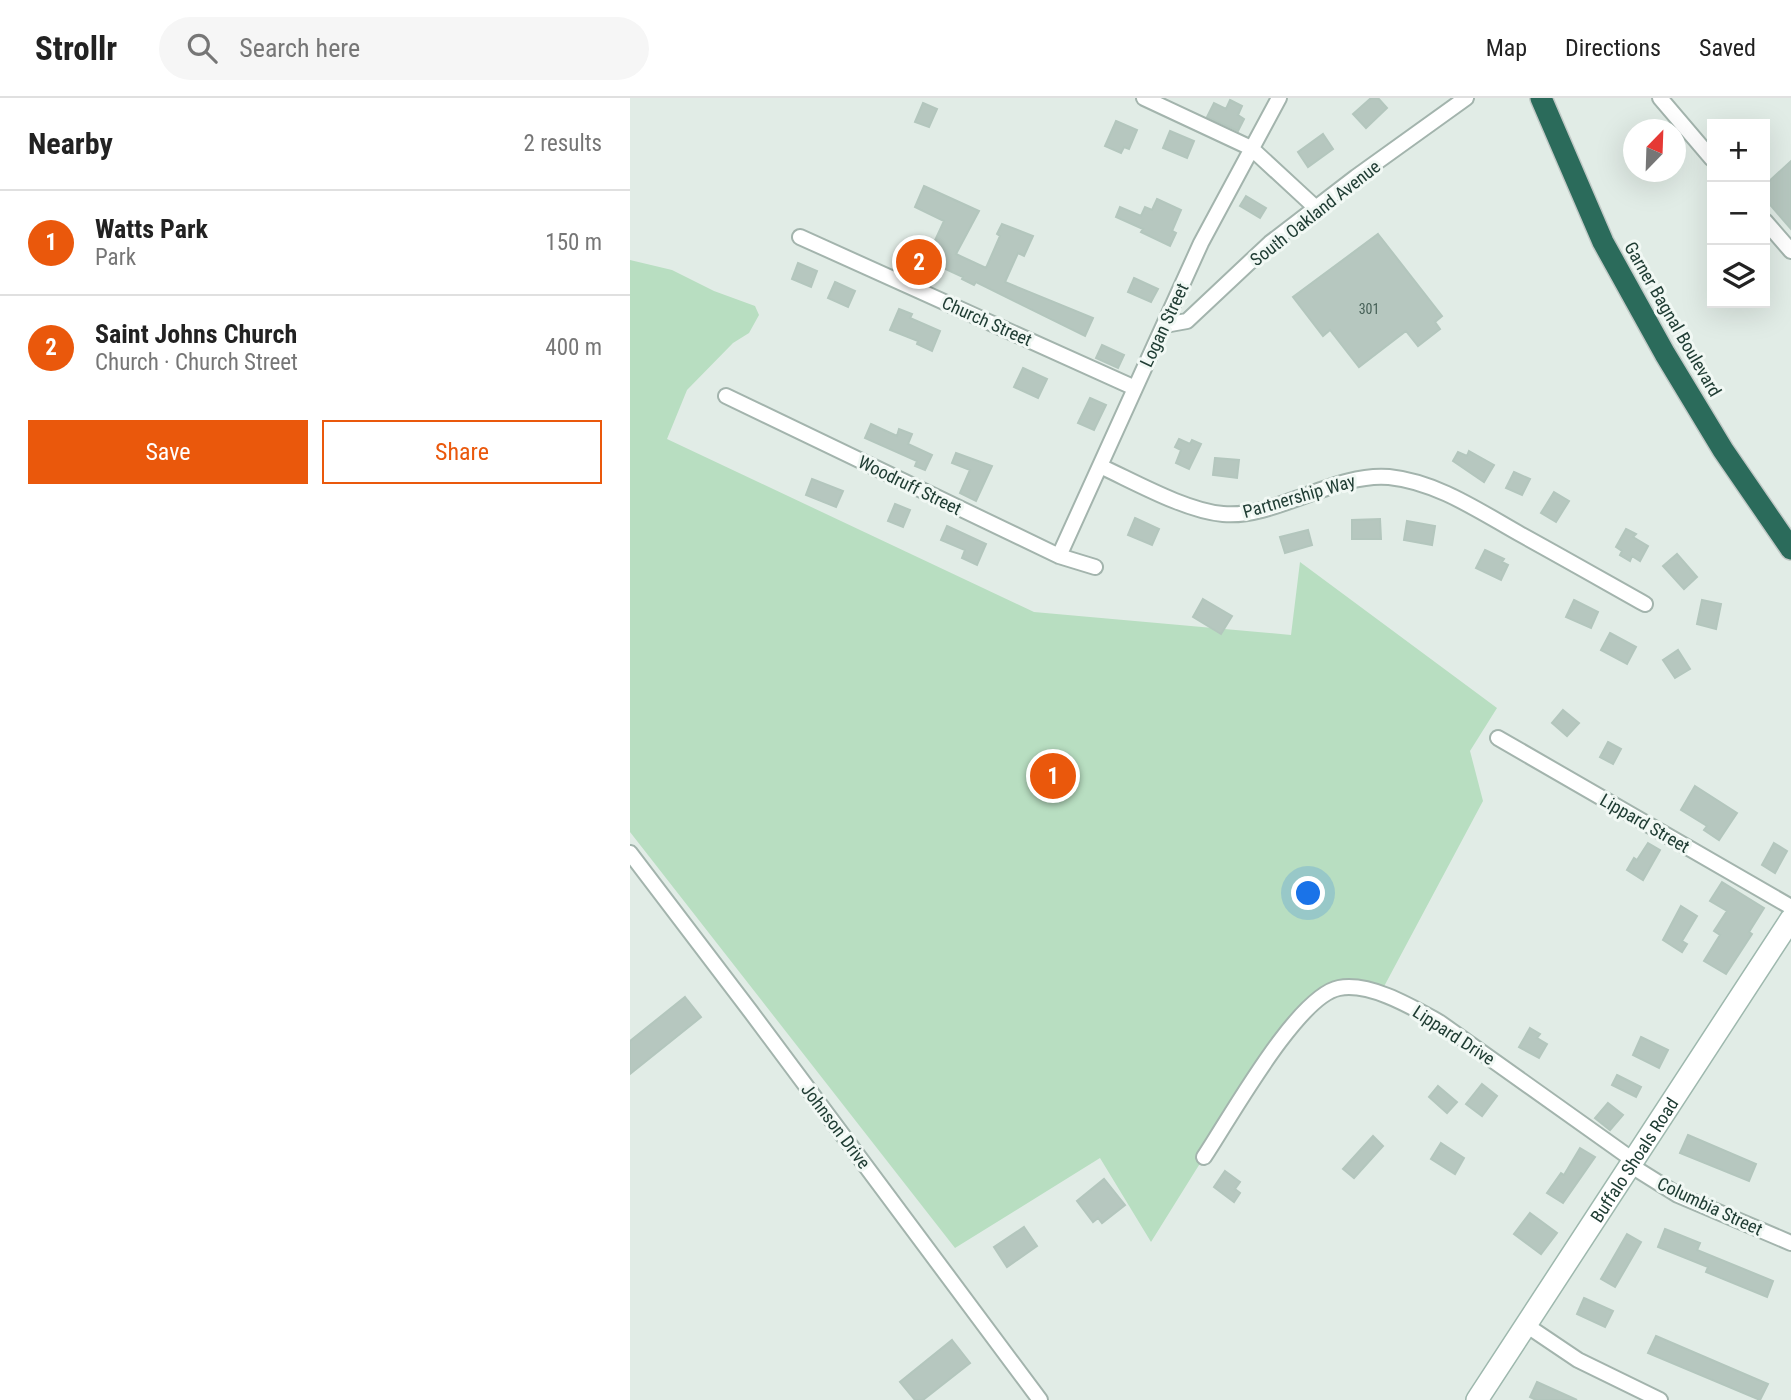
<!DOCTYPE html>
<html lang="en">
<head>
<meta charset="utf-8">
<style>
	:root { --surface:#fff; --page:#f6f6f6; --text:#222; --muted:#767676; --line:#e0e0e0; --accent:#ea580c }
	body { margin:0; font-family:"Roboto Condensed",sans-serif; background:var(--page); color:var(--text) }
	.controls { position:absolute; right:21px; top:21px; display:grid; overflow:hidden; border-radius:0px; box-shadow:0 7px 28px #0002 }
	.controls button { width:63px; height:63px; display:grid; place-items:center; padding:0; border:0; border-bottom:2px solid var(--line); background:var(--surface); color:var(--text); font:35px sans-serif }
	.compass { position:absolute; left:993px; top:21px; width:63px; height:63px; border-radius:50%; background:var(--surface); box-shadow:0 7px 28px #0002; rotate:23deg }
	.you { position:absolute; left:679px; top:796px; width:24px; height:24px; margin:-18px; border:5px solid #fff; border-radius:50%; background:#1a73e8; box-shadow:0 0 0 10px #1a73e833 }
	.badge { display:grid; place-items:center; width:46px; height:46px; border-radius:50%; background:var(--accent); color:#fff; font-size:23px; font-weight:700 }
	.pin { position:absolute; translate:-50% -50%; border:4px solid #fff; box-shadow:0 2px 7px #0006 }
	.list { margin:0; padding:0; list-style:none }
	h2 { display:flex; justify-content:space-between; align-items:center; height:91px; margin:0; padding:0 28px; font-size:30px }
	h2 small { font-size:23px; font-weight:400; color:var(--muted) }
	.list li { display:grid; grid-template-columns:46px 1fr auto; gap:21px; align-items:center; box-sizing:border-box; height:105px; padding:0 28px; border-top:2px solid var(--line) }
	.list b { display:block; font-size:26px; white-space:nowrap }
	.list p { margin:0; font-size:23px; white-space:nowrap; color:var(--muted) }
	.list em { font-size:23px; font-style:normal; color:var(--muted) }
	.actions { display:flex; gap:14px; padding:21px 28px }
	.actions a { flex:1; padding:16px 0; border:2px solid var(--accent); border-radius:0px; text-align:center; font-size:24px; color:var(--accent) }
	.actions .main { background:var(--accent); color:#fff }
	.icon { flex:none; width:38px; height:38px; fill:none; stroke:currentColor; stroke-width:2; stroke-linecap:round; stroke-linejoin:round }
	.map { position:relative; flex:none; width:1161px; height:1302px; overflow:hidden }
	header { display:flex; align-items:center; gap:42px; box-sizing:border-box; height:98px; padding:0 35px; background:var(--surface); border-bottom:2px solid var(--line) }
	header strong { font-size:33px }
	nav { display:flex; gap:38px; margin-inline-start:auto; font-size:24px }
	.search { width:490px; height:63px; background:var(--page); display:flex; align-items:center; gap:18px; box-sizing:border-box; padding:0 24px; border-radius:38px; color:var(--muted); font-size:26px }
	main { display:flex }
	aside { flex:1; background:var(--surface) }
	.map>svg:first-child { display:block }
	.green { fill:#b8dec1 }
	.building { fill:#b6c7bf; stroke:#b3c6bd; stroke-width:2 }
	.lines { fill:none; stroke-linecap:round; stroke-linejoin:round }
	.street-casing { stroke:#a3b4ad; stroke-width:18 }
	.secondary-casing { stroke:#9eb8ae; stroke-width:24 }
	.highway-casing { stroke:#c1c9c6; stroke-width:24 }
	.street { stroke:#fff; stroke-width:14 }
	.secondary { stroke:#fff; stroke-width:21 }
	.highway { stroke:#2b6b5b; stroke-width:21 }
	.labels { text-anchor:middle; dominant-baseline:central; stroke-width:6; stroke-linejoin:round; paint-order:stroke }
	.number-label { font-size:14px; fill:#466057 }
	.street-label { font-size:18px; fill:#203d34; stroke:#f1f8f4 }
</style>
</head>
<body>
<header>
<strong>Strollr</strong>
<div class="search"><svg class="icon" aria-label="search" viewBox="0 0 24 24"><circle cx="10" cy="10" r="6"/><path d="M15 15l6 6"/></svg>Search here</div>
<nav><a>Map</a><a>Directions</a><a>Saved</a></nav>
</header>
<main>
<aside>
<h2>Nearby<small>2 results</small></h2>
<ul class="list">
<li><span class="badge">1</span><div><b>Watts Park</b><p>Park</p></div><em>150 m</em></li>
<li><span class="badge">2</span><div><b>Saint Johns Church</b><p>Church · Church Street</p></div><em>400 m</em></li>
</ul>
<div class="actions"><a class="main">Save</a><a>Share</a></div>
</aside>
<div class="map">
<svg width="1161" height="1302" viewBox="0 0 1161 1302">
	<rect width="100%" height="100%" fill="#e1ece6"/>
	<path class="green" d="M0,162L42,172L84,193L125,208L129,217L119,235L103,245L57,292L37,341L404,514L661,537L670,464L867,610L840,653L853,703L750,896L729,891L691,899L574,1059L521,1144L470,1060L325,1150L0,734Z"/>
	<path class="building" d="M741,0H748L757,10L736,30L723,16Z
		M600,2L612,8L608,17L614,21L608,33L577,19L584,5L596,11Z
		M293,5L307,11L299,29L285,24Z
		M486,23L507,32L499,51L494,49L491,55L475,48Z
		M540,33L564,43L557,60L533,50Z
		M693,36L703,51L678,69L668,54Z
		M1161,63V131L1135,101V87Z
		M294,88L349,113L326,156L356,170L370,138L367,136L372,126L403,138L394,158L388,155L375,184L463,220L455,238L346,184L344,187L332,181L333,179L296,162L314,123L285,109Z
		M616,98L636,110L630,120L610,108Z
		M527,101L551,112L542,133L546,135L540,148L511,134L513,131L486,119L490,109L511,118L515,109L522,112Z
		M748,136L812,218L805,224L810,231L788,248L776,233L729,269L700,232L693,238L663,199Z
		M168,165L187,173L181,189L162,181Z
		M504,180L528,191L521,204L498,194Z
		M205,184L225,193L218,209L198,200Z
		M269,211L282,216L280,220L310,233L302,253L287,246L288,243L260,232Z
		M472,247L494,257L488,270L466,260Z
		M393,270L417,281L408,300L384,289Z
		M460,300L476,307L464,332L448,325Z
		M241,326L267,338L269,331L282,336L278,346L302,357L295,372L285,368L287,363L235,340Z
		M549,341L560,346L562,342L571,346L559,371L546,365L551,352L545,349Z
		M839,353L864,367L854,384L823,363L828,354L837,358Z
		M326,355L362,368L346,403L330,395L340,372L322,365Z
		M585,360L609,362L607,380L583,377Z
		M884,374L900,381L892,397L876,390Z
		M182,381L213,393L206,409L176,397Z
		M924,394L939,403L926,424L911,415Z
		M265,406L280,412L273,429L258,423Z
		M505,420L529,431L522,447L498,437Z
		M750,421L751,441H722V422Z
		M777,423L805,428L802,447L774,442Z
		M317,428L356,446L347,467L332,460L335,452L311,442Z
		M996,431L1006,436L1003,439L1018,448L1010,463L1002,458L1000,463L990,457L992,453L986,449Z
		M678,432L682,447L655,455L650,439Z
		M855,452L874,461L872,464L878,467L871,482L846,470Z
		M1047,456L1067,479L1054,491L1033,468Z
		M573,501L602,518L591,536L563,519Z
		M944,502L968,514L961,530L936,519Z
		M1072,502L1091,506L1086,531L1067,526Z
		M980,535L1006,549L997,566L971,552Z
		M1048,552L1060,571L1045,580L1033,562Z
		M933,612L949,625L937,638L922,625Z
		M978,644L991,651L983,666L970,659Z
		M1065,688L1107,715L1089,742L1074,732L1077,728L1051,712Z
		M1018,745L1030,752L1013,782L997,772L1004,760L1007,762Z
		M1144,745L1157,753L1145,775L1132,767Z
		M1092,784L1134,810L1119,834L1122,836L1096,876L1074,863L1090,837L1084,833L1097,813L1080,803Z
		M1051,808L1067,818L1052,843L1057,846L1052,854L1033,842Z
		M55,899L71,919L0,976V943Z
		M900,930L910,936L907,940L917,946L909,960L889,949Z
		M1011,939L1038,952L1029,970L1003,957Z
		M987,977L1011,989L1006,999L982,987Z
		M852,986L867,998L852,1018L836,1006Z
		M808,988L827,1004L817,1015L799,999Z
		M978,1005L993,1017L980,1032L965,1020Z
		M1058,1037L1126,1066L1119,1083L1050,1055Z
		M743,1038L753,1048L724,1080L713,1071Z
		M811,1045L834,1060L825,1076L801,1061Z
		M950,1050L965,1059L933,1105L917,1095L931,1075L934,1077Z
		M595,1073L610,1084L605,1091L610,1095L604,1104L584,1089Z
		M474,1081L495,1107L472,1125L468,1120L463,1124L447,1103Z
		M900,1115L927,1135L911,1156L884,1136Z
		M394,1129L407,1148L377,1169L364,1149Z
		M1035,1131L1070,1145L1067,1152L1143,1183L1137,1199L1076,1174L1078,1169L1028,1149Z
		M997,1136L1011,1144L985,1189L971,1181Z
		M954,1200L983,1213L975,1229L947,1216Z
		M1026,1238L1138,1286L1130,1302L1018,1255Z
		M322,1242L340,1265L293,1302H285L270,1284Z
		M907,1284L947,1302H906L900,1299Z"/>
	<g class="lines">
		<defs>
			<path id="street" d="M514,0L621,50L686,110
				M1030,0L1082,61
				M1135,123L1161,153
				M170,139L505,290
				M535,227L557,223L640,145L726,79L836,0
				M96,298L429,458L465,469
				M470,368C505,384 556,413 593,416C644,421 706,374 759,379C807,384 849,413 890,436C932,459 974,483 1015,506
				M429,458L571,145L649,0
				M868,640L1161,809
				M0,755L121,914L410,1302
				M574,1059C599,1022 667,898 709,890C740,884 782,909 809,924L1003,1062
				M1000,1067L1048,1097L1161,1145
				M896,1227L948,1262L1030,1302"/>
			<g id="secondary">
				<path id="s1" d="M847,1302L1161,821"/>
			</g>
			<path id="highway" d="M911,0L973,144L1035,256L1093,352L1161,451"/>
		</defs>
		<use href="#street" class="street-casing"/>
		<use href="#secondary" class="secondary-casing"/>
		<use href="#highway" class="highway-casing"/>
		<use href="#street" class="street"/>
		<use href="#secondary" class="secondary"/>
		<use href="#highway" class="highway"/>
	</g>
	<g class="labels">
		<g class="number-label">
			<text x="739" y="211">301</text>
		</g>
		<g class="street-label">
			<text transform="translate(685 115) rotate(-38)">South Oakland Avenue</text>
			<text transform="translate(1043 221) rotate(60)">Garner Bagnal Boulevard</text>
			<text transform="translate(357 223) rotate(24)">Church Street</text>
			<text transform="translate(534 227) rotate(-65)">Logan Street</text>
			<text transform="translate(280 387) rotate(26)">Woodruff Street</text>
			<text transform="translate(669 398) rotate(-16)">Partnership Way</text>
			<text transform="translate(1015 725) rotate(30)">Lippard Street</text>
			<text transform="translate(824 937) rotate(33)">Lippard Drive</text>
			<text transform="translate(206 1028) rotate(53)">Johnson Drive</text>
			<text stroke="none"><textPath href="#s1" startOffset="287">Buffalo Shoals Road</textPath></text>
			<text transform="translate(1080 1108) rotate(25)">Columbia Street</text>
		</g>
	</g>
</svg>
<div class="controls">
<button>+</button>
<button>−</button>
<button><svg class="icon" aria-label="layers" viewBox="0 0 24 24"><path d="M12 4l9 5-9 5-9-5zM3 14l9 5 9-5"/></svg></button>
</div>
<svg class="compass" viewBox="-18 -18 36 36"><path d="M0-13l5 13h-10z" fill="#e53935"/><path d="M0 13l5-13h-10z" fill="#767676"/></svg>
<div class="you"></div>
<div class="pin badge" style="left:423px;top:678px">1</div>
<div class="pin badge" style="left:289px;top:164px">2</div>
</div>
</main>
</body>
</html>
